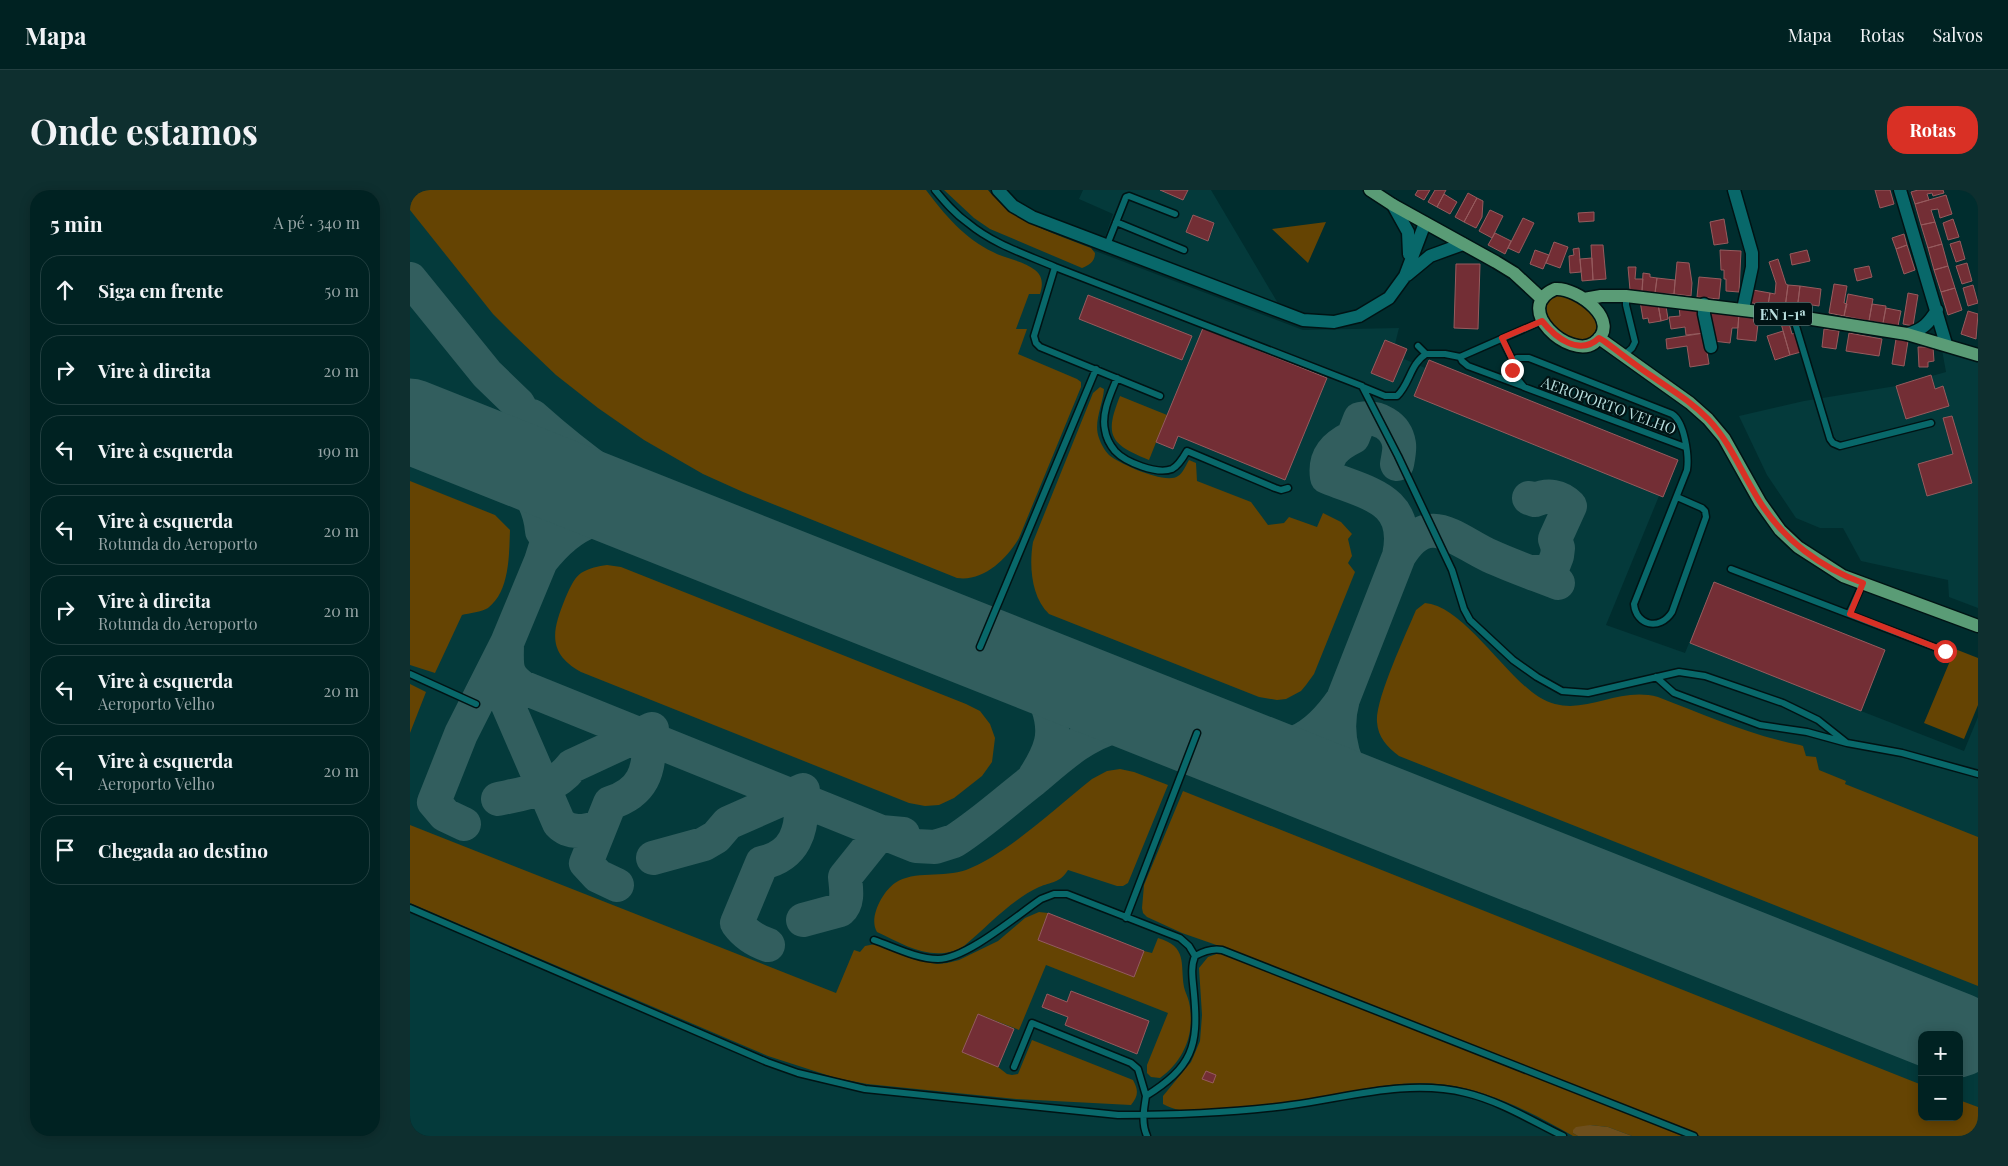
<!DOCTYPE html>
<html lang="pt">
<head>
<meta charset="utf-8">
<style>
	:root { --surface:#022; --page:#0e2f2f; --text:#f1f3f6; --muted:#95a4a5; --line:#223f40; --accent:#d93025 }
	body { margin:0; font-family:"Playfair Display",serif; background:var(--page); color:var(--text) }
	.controls { position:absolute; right:15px; bottom:15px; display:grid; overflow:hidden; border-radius:10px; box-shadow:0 2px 12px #0003 }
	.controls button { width:45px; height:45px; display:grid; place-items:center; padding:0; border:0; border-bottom:1px solid var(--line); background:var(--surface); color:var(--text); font:25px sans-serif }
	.stop { position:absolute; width:15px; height:15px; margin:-11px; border:4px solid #d93025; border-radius:50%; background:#fff }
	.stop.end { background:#d93025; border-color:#fff; box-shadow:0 1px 5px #0008 }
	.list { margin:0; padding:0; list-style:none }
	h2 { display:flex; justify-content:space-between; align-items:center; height:65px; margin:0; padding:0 20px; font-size:21px }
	h2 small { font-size:16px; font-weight:400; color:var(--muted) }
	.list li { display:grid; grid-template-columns:32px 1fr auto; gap:15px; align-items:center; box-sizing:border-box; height:70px; margin:0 10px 10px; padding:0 10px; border:1px solid var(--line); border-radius:20px }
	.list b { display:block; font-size:19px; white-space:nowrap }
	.list p { margin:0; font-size:16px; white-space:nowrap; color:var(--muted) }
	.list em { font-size:16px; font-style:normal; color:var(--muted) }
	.icon { flex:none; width:28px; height:28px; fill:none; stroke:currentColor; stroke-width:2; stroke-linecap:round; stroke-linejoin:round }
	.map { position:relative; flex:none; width:1568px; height:946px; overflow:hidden; border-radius:20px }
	header { display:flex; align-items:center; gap:30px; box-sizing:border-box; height:70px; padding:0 25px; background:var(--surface); border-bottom:1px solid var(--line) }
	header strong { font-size:24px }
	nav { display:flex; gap:28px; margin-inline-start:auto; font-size:18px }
	.intro { display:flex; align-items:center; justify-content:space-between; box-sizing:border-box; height:120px; padding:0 30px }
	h1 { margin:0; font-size:35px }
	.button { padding:12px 22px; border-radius:20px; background:var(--accent); color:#fff; font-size:18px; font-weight:700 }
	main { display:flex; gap:30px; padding:0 30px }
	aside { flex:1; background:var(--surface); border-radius:20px; box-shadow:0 2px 12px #0003 }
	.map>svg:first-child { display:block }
	.built { fill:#043a3b; fill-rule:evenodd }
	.green { fill:#654403 }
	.forest { fill:#6e4f1d }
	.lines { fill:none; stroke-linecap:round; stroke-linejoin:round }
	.taxiway { stroke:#325e5e; stroke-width:34 }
	.runway { stroke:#325e5e; stroke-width:85 }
	.building { fill:#732e35; stroke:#965b5e }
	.service-casing { stroke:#001314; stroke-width:9 }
	.minor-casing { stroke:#001314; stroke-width:15 }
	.tertiary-casing { stroke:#001314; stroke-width:15 }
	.primary-casing { stroke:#001314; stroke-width:15 }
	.service { stroke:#08686a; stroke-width:6 }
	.minor { stroke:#08686a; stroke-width:12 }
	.tertiary { stroke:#08686a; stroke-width:12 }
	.primary { stroke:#5a9c76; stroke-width:12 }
	.route { stroke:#d93025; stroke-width:6 }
	.labels { text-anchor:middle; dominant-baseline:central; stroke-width:4.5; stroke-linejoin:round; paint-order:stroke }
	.shield { fill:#001314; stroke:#81a1a1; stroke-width:1 }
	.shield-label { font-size:14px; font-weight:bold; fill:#b8dede }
	.street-label { font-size:15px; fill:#b8dede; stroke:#001314 }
</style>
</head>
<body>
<header>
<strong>Mapa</strong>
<nav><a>Mapa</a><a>Rotas</a><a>Salvos</a></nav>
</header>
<div class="intro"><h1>Onde estamos</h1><a class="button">Rotas</a></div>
<main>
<aside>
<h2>5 min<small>A pé · 340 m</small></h2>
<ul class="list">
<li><svg class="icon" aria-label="ahead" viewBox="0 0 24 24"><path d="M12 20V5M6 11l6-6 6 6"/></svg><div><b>Siga em frente</b></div><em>50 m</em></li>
<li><svg class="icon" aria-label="right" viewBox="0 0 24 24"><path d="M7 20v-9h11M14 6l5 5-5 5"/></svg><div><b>Vire à direita</b></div><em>20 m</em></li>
<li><svg class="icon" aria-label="left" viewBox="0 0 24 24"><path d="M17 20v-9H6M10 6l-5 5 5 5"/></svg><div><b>Vire à esquerda</b></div><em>190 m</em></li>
<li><svg class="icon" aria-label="left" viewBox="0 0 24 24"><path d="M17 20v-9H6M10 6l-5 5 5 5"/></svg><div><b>Vire à esquerda</b><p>Rotunda do Aeroporto</p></div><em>20 m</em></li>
<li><svg class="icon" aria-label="right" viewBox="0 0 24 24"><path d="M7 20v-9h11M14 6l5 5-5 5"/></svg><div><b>Vire à direita</b><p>Rotunda do Aeroporto</p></div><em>20 m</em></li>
<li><svg class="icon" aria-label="left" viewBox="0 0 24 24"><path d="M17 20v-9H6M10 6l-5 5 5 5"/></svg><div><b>Vire à esquerda</b><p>Aeroporto Velho</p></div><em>20 m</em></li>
<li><svg class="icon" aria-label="left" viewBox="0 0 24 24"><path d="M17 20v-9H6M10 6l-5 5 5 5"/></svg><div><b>Vire à esquerda</b><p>Aeroporto Velho</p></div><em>20 m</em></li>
<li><svg class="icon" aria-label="arrive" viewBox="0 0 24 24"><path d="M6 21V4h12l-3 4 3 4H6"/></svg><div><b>Chegada ao destino</b></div></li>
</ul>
</aside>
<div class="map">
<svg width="1568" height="946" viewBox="0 0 1568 946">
	<rect width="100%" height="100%" fill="#002d2e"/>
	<path class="built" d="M0,0H575L583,12L625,38L893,140L989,138L985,154L997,159L994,169L1015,178L1019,170L1268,270L1253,307L1249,306L1196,435L1275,463L1304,392L1475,460L1451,521L1554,561L1568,527V946H0ZM1512,845H1549V927H1512Z
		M673,0H801L869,115L695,47L703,24L669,9Z
		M1532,160L1568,172V418L1539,407L1538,390L1451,371L1433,338H1410L1386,328L1357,285L1329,226L1394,211L1486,196L1536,182Z"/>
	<path class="green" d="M0,0H516C534,24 555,49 583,62C596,69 614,71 625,80C633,86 633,95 630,104H619L606,139H617L608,164L667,189L671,192V197L609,348C597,369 573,392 547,388L333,302L293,284L234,250L188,218L146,185L104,145L83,124L0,20Z
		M534,0H578C604,32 643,43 681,58L685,63C685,72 679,75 672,78L580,39L564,28Z
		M916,32L898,73L862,39Z
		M1146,105C1162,104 1199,129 1182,146C1168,160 1115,125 1146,105Z
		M690,197L694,199C693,215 683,232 689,248C691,254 695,261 699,265C710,274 756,295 768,286C773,283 776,275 779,270L786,273L787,291L841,312L858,335L874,333L879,327L907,337L913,323L931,332L942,344L938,349L942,366L938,373L945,382L904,484L896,495L891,501L876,509L867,510L849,507L639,424C621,407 619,375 623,352L683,203Z
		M710,206L757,225L739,270C700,254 694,246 710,206Z
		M0,291L85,325L100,340C99,365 100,401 78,418C72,422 59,423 52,425L25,483L0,475Z
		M197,375L211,377L556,514L570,521L580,534L585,548L582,572L572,586L544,608L529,615L515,616L499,613L171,482C137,463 142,441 155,409C159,400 163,389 171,383C180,378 188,376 197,375Z
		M1015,413C1052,415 1095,486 1129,507C1170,532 1204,495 1248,507C1295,525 1339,545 1390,555L1393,556L1396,566L1406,567L1409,580L1436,591L1435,594L1568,647V796L989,566C977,557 968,547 967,532C965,510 996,444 1006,420Z
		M1545,459L1568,468V515L1554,549L1514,533Z
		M0,494L16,502L0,543Z
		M710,579L724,582L758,595L718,693L713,696H707L658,680C650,693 641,692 629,697C601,710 578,736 554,756C524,774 495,755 467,742C458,728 473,701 485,693C504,680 534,688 556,680C599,663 645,618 682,589L697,581Z
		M773,601L1512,895V927H1549V910L1568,917V946H1290L815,758L772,743L737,727L733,723L732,718L734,695Z
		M0,635L426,803L444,760L450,762L455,756L465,754L503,769L527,774L537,773L549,770L588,751L615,728L629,722L638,723L628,750L724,787L734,761L742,763L748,748C778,757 770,773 774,797C775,802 778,807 779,812C786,842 774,871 750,888L741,887L737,883V875L758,823L636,775L609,840L568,824L552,862L588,877L597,884L602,885L608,884L622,850L723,890C729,901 728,906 721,915L606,909L457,894L426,888L358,866L0,713Z
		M809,763H812L1275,946H1222L1198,937L1180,935L1163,943L1168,946H1163C1127,925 1078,900 1037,895C985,888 934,904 883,912C852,916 820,918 789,922C778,922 763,920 753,914V906L781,872L790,851L792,825L789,778L798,767Z"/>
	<path class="forest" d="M1180,935L1198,937L1222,946H1168L1163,943V940L1166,937Z"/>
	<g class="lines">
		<path class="taxiway" d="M0,89L77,184L108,214L124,242L133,263L139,286L141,313L139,346L131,371L97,453L51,544L24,612L35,625L54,634
			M122,226C169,268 219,305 275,334C303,349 331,360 359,373
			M73,260C103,279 129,303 132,341
			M987,274C988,268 990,260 989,254C986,235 968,226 950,229L943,247C925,256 914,266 917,287C959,304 1001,309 989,366L933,509C923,545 933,583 962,608C972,616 985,621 996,626
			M1119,308L1125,310C1138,304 1150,306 1160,316L1145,349L1148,358L1147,366L1142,379L1133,382H1121
			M989,366C1018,318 1045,350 1080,366C1102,376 1125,384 1148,393
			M131,371C164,329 192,321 244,327
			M97,453C97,475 94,484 112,497L506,656L525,657L544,651C572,633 597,610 623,590C648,569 673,545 706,536C729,530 755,535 778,539
			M582,462C594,469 608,475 618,485C634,499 646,530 641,552C638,565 632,575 625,586
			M93,471L91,495L94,506L149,633C160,645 176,641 190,637
			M824,558C876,563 903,553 933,509
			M88,609C115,603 144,600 162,576L242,539
			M243,668L294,654L306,647L318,633L393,600
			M207,695L188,686L176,673L200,613C233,603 240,581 239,549
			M393,730L430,720C439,712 436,698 435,687L471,642L493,644
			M358,755C346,751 335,744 327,733L352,673C385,666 393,640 391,610"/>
		<path class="runway" d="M0,231L1547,845"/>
	</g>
	<path class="building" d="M750,0H778L773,10Z
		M1008,0H1020L1014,10L1005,5Z
		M1025,0H1036L1027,17L1018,12Z
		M1465,0H1480L1484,14L1470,18Z
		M1508,0H1533L1534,3L1523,6L1522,3L1517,4L1519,10L1505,14L1501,2Z
		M1058,3L1067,8L1054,32L1045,27Z
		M1034,4L1047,12L1040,24L1027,17Z
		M1536,5L1542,24L1530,28L1528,19L1521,20L1525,32L1511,35L1505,14Z
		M1067,8L1073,11L1072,27L1066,38L1054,32Z
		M1080,20L1093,26L1082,48L1069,41Z
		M1184,22V31L1169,32L1168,23Z
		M783,25L804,33L798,51L776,42Z
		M1113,28L1124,33L1109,63L1098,58Z
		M1314,29L1318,53L1304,55L1300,32Z
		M1543,29L1549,47L1538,50L1533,33Z
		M1525,32L1532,54L1518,58L1511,35Z
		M1085,43L1101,51L1095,64L1078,55Z
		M1494,44L1497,55L1486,59L1482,48Z
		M1550,51L1555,69L1546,72L1540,54Z
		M1144,52L1158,57L1150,78L1136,73Z
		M1532,54L1538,76L1524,80L1518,58Z
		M1181,55H1193L1196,89L1183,90Z
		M1497,55L1505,80L1494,84L1486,59Z
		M1169,58L1171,82L1160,83L1159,66L1164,65L1163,59Z
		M1125,60L1139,65L1133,79L1120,74Z
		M1310,60L1331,61L1329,102L1316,101V89H1314V80H1311Z
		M1397,60L1400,71L1382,75L1380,64Z
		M1182,68L1183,90L1172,91L1170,69Z
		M1368,69L1376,94L1378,95L1375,118L1358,115L1360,103L1365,104L1366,93L1359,72Z
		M1267,72L1279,73L1282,93L1281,106L1264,104Z
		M1557,73L1562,91L1552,94L1546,76Z
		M1046,74H1070L1068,139L1044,138Z
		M1459,76L1462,87L1447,91L1444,79Z
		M1538,76L1545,98L1531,102L1524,80Z
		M1218,77H1226L1225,89H1233L1232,101L1220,100Z
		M1233,83L1240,84V87L1247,88L1245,103L1232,101Z
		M1289,87L1311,89L1309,109L1287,107Z
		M1247,88L1265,90L1264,104L1245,103Z
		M1424,94L1437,96L1434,113L1437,114L1434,126L1419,123Z
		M1378,95L1390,96L1387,119L1375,118Z
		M1563,95L1568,113L1558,116L1553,98Z
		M1390,96L1411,99L1409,116L1388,113Z
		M1545,98L1552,120L1538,125L1531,102Z
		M1343,100L1360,103L1358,115L1341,113Z
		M1498,103L1508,105L1503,136L1493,134Z
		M1438,104L1463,109L1459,131L1434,126Z
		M678,105L782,146L772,170L669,129Z
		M1230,111L1248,114L1251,131L1239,133L1238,128L1233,129Z
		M1248,114L1256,116L1258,129L1251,131Z
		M1462,114L1476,116L1473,133L1459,131Z
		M1269,117L1290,118L1294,143L1276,145L1275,137L1261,139L1259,127L1270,126Z
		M1476,118L1491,121L1488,136L1473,133Z
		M1297,119L1329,123L1328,138H1322L1320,153L1303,151Z
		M1558,121L1568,124L1566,149L1551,144Z
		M1329,123L1349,125L1346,151L1327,149Z
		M1370,130H1378L1382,144L1385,143L1391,162L1380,165Z
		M793,138L917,188L875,290L768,246L763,259L746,252Z
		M1414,139L1429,141L1426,159L1412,157Z
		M1373,141L1380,165L1365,170L1357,146Z
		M1294,143L1299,174L1280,177L1277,156L1257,159L1256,149Z
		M1439,143L1472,149L1469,166L1436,161Z
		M1486,149L1498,151L1494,176L1482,174Z
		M975,150L997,159L983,192L961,183Z
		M1508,157H1523L1524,171L1518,172V177H1509Z
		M1019,170L1268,270L1253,307L1004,206Z
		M1521,185L1525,199L1533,196L1539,216L1496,229L1486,196Z
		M1542,226L1562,293L1517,306L1508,274L1543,264L1533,228Z
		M1304,392L1475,460L1451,521L1280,453Z
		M638,723L734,761L724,787L628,750Z
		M661,801L739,831L727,864L655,835L658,827L632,817L637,804L657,812Z
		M568,824L604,839L588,877L552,862Z
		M796,881L806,885L803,893L792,889Z"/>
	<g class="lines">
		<defs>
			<path id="service" d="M525,0C535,12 545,24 558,33C583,54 615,64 645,77L624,146L626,153L630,157L750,206
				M706,32L774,60
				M697,55L716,7L719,6L765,24
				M645,77L952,196L988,266L1042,380L1054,419L1060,430L1103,470L1127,487L1152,501L1178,503L1269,482L1295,486L1373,513L1408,530L1437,553
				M1383,126L1420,249L1423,253L1430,256L1521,233
				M1092,149L1103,171
				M1008,156L1016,164H1035L1050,167L1132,131
				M1213,166L1222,158L1225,152L1216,115V106
				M1050,167L1052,171L1058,176L1112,196
				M707,188C701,203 691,223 695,240C696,247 700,255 705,261C715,272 747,285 762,279C768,276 773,268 777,261L865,298L871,300L878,298
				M953,197L975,206H987C1000,194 1000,174 1016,164
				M1267,307L1292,318L1295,321L1296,327L1262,422C1250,441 1226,436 1224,414L1277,280C1279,267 1275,232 1262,224L1119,168H1107L1101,175L1105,186L1114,197L1275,257
				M1321,379L1535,461
				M1439,424L1453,393
				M570,457L686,179
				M0,484L66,514
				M1246,487L1264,503L1350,535L1397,542L1437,553L1492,563L1568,584
				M0,718L357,872L388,883L455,899L708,925C766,925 824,923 882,915C940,907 998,889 1056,903C1090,911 1122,931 1153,946
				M716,728L787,543
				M464,750C484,757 507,769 528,769C556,769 606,726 631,709L644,704H657L770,748L779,756L785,766C780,778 783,791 784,804C789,857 782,877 736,906C734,920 731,932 737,946
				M785,766C794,761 802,758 812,760L1284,946
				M604,877L622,833L721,873L728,879L736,906"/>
			<path id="minor" d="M1324,0L1342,63V77L1333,119
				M1294,114V124L1301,157"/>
			<path id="tertiary" d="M588,0L603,16L622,27L893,130L924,132L949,126L979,108L995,86L1015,33
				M1490,0L1536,154
				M983,15L998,42L999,64
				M997,85L1020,66L1053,54
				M1497,144C1513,140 1519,133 1527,120"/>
			<path id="primary" d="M960,0L983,15L1086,72L1104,83L1132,109
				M1145,99C1167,97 1214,132 1184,153C1160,170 1101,118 1145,99Z
				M1174,109L1191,106H1216L1383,126L1497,144L1568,165
				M1189,148L1280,213L1298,229L1314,248L1350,312L1370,340L1388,357L1433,386L1568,436"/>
		</defs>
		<use href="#service" class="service-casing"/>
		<use href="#minor" class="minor-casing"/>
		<use href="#tertiary" class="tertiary-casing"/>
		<use href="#primary" class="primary-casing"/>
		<use href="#service" class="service"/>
		<use href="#minor" class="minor"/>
		<use href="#tertiary" class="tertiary"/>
		<use href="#primary" class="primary"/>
	</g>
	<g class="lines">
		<path class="route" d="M1102,180L1101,175L1103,171L1092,148L1132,131C1145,147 1169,167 1189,148L1194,151C1209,162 1224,174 1240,185C1260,199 1281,211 1298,229C1321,253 1332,284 1350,312C1374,350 1411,378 1453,393L1440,424L1535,461"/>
	</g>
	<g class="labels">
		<rect class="shield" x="1344" y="112.5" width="58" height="23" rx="4"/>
		<g class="shield-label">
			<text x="1373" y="124">EN 1-1ª</text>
		</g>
		<g class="street-label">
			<text transform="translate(1199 215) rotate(20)">AEROPORTO VELHO</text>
		</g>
	</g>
</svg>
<div class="controls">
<button>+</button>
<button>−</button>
</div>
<div class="stop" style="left:1535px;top:461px"></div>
<div class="stop end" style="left:1102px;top:180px"></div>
</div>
</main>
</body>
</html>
